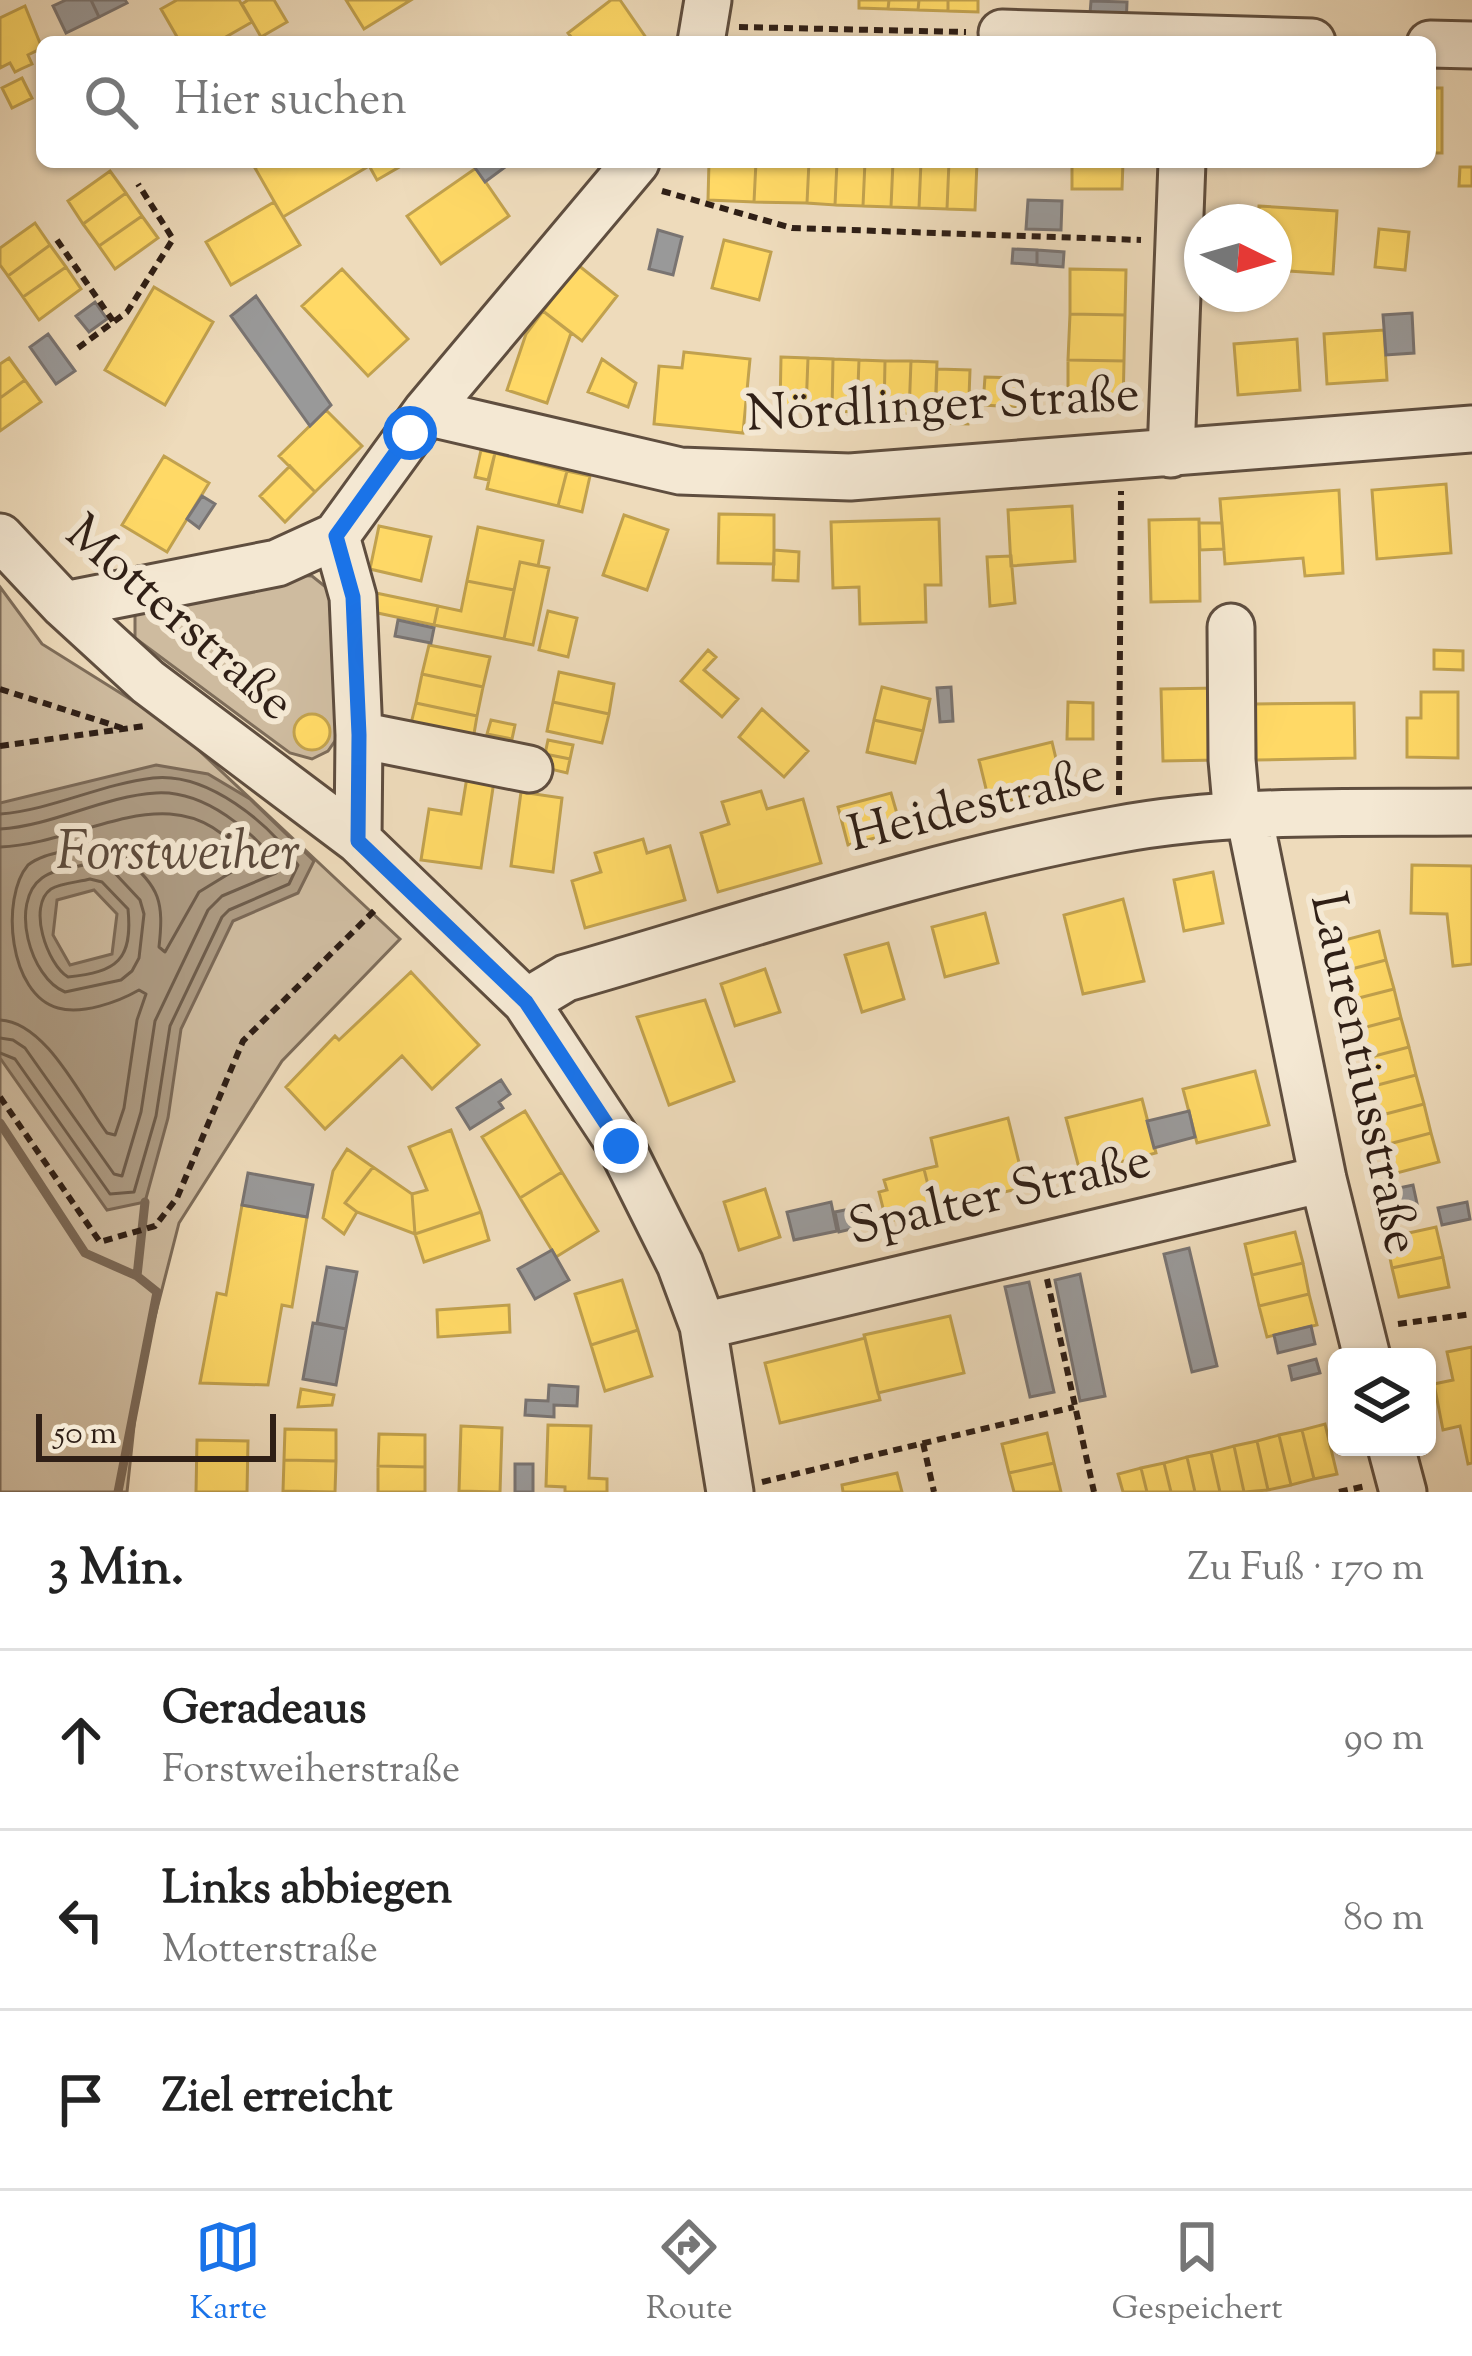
<!DOCTYPE html>
<html lang="de">
<head>
<meta charset="utf-8">
<style>
	:root { --surface:#fff; --page:#f6f6f6; --text:#222; --muted:#767676; --line:#e0e0e0; --accent:#1a73e8 }
	body { margin:0; font-family:"Sorts Mill Goudy",serif; background:var(--page); color:var(--text) }
	.controls { position:absolute; right:36px; bottom:36px; display:grid; overflow:hidden; border-radius:18px; box-shadow:0 3px 9px #0004 }
	.controls button { width:108px; height:108px; display:grid; place-items:center; padding:0; border:0; border-bottom:3px solid var(--line); background:var(--surface); color:var(--text); font:60px sans-serif }
	.compass { position:absolute; left:1184px; top:204px; width:108px; height:108px; border-radius:50%; background:var(--surface); box-shadow:0 3px 9px #0004; rotate:95deg }
	.scale { position:absolute; left:36px; bottom:30px; width:240px; box-sizing:border-box; padding-left:12px; border:6px solid #2f1f16; border-top:0; font-size:33px; line-height:42px; white-space:nowrap; color:#2f1f16; -webkit-text-stroke:9px #f4e8d3; paint-order:stroke }
	.stop { position:absolute; width:36px; height:36px; margin:-27px; border:9px solid #1a73e8; border-radius:50%; background:#fff }
	.stop.end { background:#1a73e8; border-color:#fff; box-shadow:0 3px 12px #0008 }
	.list { margin:0; padding:0; list-style:none }
	h2 { display:flex; justify-content:space-between; align-items:center; height:156px; margin:0; padding:0 48px; font-size:51px }
	h2 small { font-size:39px; font-weight:400; color:var(--muted) }
	.list li { display:grid; grid-template-columns:78px 1fr auto; gap:36px; align-items:center; box-sizing:border-box; height:180px; padding:0 48px; border-top:3px solid var(--line) }
	.list b { display:block; font-size:45px; white-space:nowrap }
	.list p { margin:0; font-size:39px; white-space:nowrap; color:var(--muted) }
	.list em { font-size:39px; font-style:normal; color:var(--muted) }
	.icon { flex:none; width:66px; height:66px; fill:none; stroke:currentColor; stroke-width:2; stroke-linecap:round; stroke-linejoin:round }
	.map { position:relative; flex:none; width:1472px; height:1492px; overflow:hidden }
	.search { position:absolute; background:var(--surface); box-shadow:0 3px 9px #0004; left:36px; right:36px; top:36px; height:132px; display:flex; align-items:center; gap:30px; box-sizing:border-box; padding:0 42px; border-radius:18px; color:var(--muted); font-size:45px }
	.sheet { height:696px; background:var(--surface) }
	nav { display:flex; justify-content:space-around; align-items:center; box-sizing:border-box; height:168px; border-top:3px solid var(--line); background:var(--surface); font-size:33px; color:var(--muted) }
	nav a { display:grid; justify-items:center; gap:6px }
	nav .on { color:var(--accent) }
	.map>svg:first-child { display:block }
	.green { fill:#cebb9f; stroke:#7e6d5a; stroke-width:3 }
	.water { fill:#ad9b83; stroke:#7b6957; stroke-width:3; fill-rule:evenodd }
	.homes { fill:#ffd966; stroke:#c1a14e; stroke-width:3 }
	.industry { fill:#999; stroke:#797472; stroke-width:3 }
	.lines { fill:none; stroke-linecap:round; stroke-linejoin:round }
	.shore { stroke:#6e5d4c; stroke-width:3 }
	.stream { stroke:#7b6957; stroke-width:9 }
	.minor-casing { stroke:#5f4e3f; stroke-width:51 }
	.path { stroke:#2f1f16; stroke-width:6; stroke-dasharray:9 6; stroke-linecap:butt }
	.minor { stroke:#f4e8d3; stroke-width:45 }
	.route { stroke:#1a73e8; stroke-width:15 }
	.labels { text-anchor:middle; dominant-baseline:central; stroke-width:12; stroke-linejoin:round; paint-order:stroke }
	.street-label { font-size:51px; fill:#2f1f16; stroke:#f4e8d3 }
	.water-label { font-size:54px; font-style:italic; fill:#5b4a3c; stroke:#f4e8d3 }
</style>
</head>
<body>
<div class="map">
<svg width="1472" height="1492" viewBox="0 0 1472 1492">
	<rect width="100%" height="100%" fill="#eedbbb"/>
	<filter id="stains"><feTurbulence type="fractalNoise" baseFrequency=".00167" numOctaves="4"/><feColorMatrix values="0 0 0 0 .2 0 0 0 0 .09 0 0 0 0 .02 0 0 0 .5 -.17"/></filter>
	<radialGradient id="worn" r=".72"><stop offset=".6" stop-color="#630" stop-opacity="0"/><stop offset="1" stop-color="#630" stop-opacity=".3"/></radialGradient>
	<path class="green" d="M290,575L312,576L337,596L346,725L328,751L312,759L290,753L135,638V615L152,601Z
		M0,587L42,644L173,726L400,939L282,1061L179,1223L139,1379L127,1492H0Z"/>
	<path class="water" d="M156,765L208,774L250,799L314,861L298,893L233,921L181,1029L168,1118L145,1202L107,1210L0,1058V803ZM94,890L117,914L112,954L70,965L53,935L57,900Z"/>
	<path class="homes" d="M177,0H239L252,22L217,42H180L161,9Z
		M248,0H274L287,22L261,37L242,4Z
		M346,0H411L364,29Z
		M611,0H620L649,42H575L568,33Z
		M859,0H889L888,9L859,8Z
		M889,0H919L918,10L888,9Z
		M919,0H948V11L918,10Z
		M948,0H978V12L948,11Z
		M25,6L42,48L28,55L32,64L21,69L15,72L10,63L0,68V18Z
		M22,78L32,98L12,108L2,88Z
		M1430,88H1442V153H1430Z
		M266,162H367L369,166L283,217L255,168Z
		M367,162H408L377,180Z
		M709,162H756L754,202L708,200Z
		M756,162H809L807,203L754,202Z
		M809,162H837L835,205L807,203Z
		M837,162H865L863,206L835,205Z
		M865,162H893L891,207L863,206Z
		M893,162H921L919,208L891,207Z
		M921,162H949L947,209L919,208Z
		M949,162H977L975,210L947,209Z
		M1072,162H1123L1122,189H1072Z
		M1460,167H1472V186H1459Z
		M476,168L509,216L441,264L407,216Z
		M110,171L126,193L83,224L68,201Z
		M126,193L142,216L99,246L83,224Z
		M274,202L300,245L231,285L206,242Z
		M1259,206L1337,211L1333,274L1274,270V222H1258Z
		M142,216L158,238L115,269L99,246Z
		M35,223L50,245L8,276L0,265V248Z
		M1379,229L1409,232L1405,270L1375,267Z
		M724,240L771,252L759,300L712,288Z
		M50,245L66,267L23,297L8,276Z
		M578,265L617,296L582,341L543,311Z
		M66,267L81,289L39,320L23,297Z
		M342,269L408,339L368,376L302,306Z
		M1070,269L1126,270L1125,315L1070,314Z
		M154,287L213,322L165,405L105,370Z
		M543,311L571,333L547,403L507,390L526,334Z
		M1070,314L1125,315L1124,361L1068,360Z
		M1384,330L1387,380L1327,384L1324,334Z
		M1297,339L1300,390L1238,395L1234,344Z
		M684,352L750,359L743,433L654,424L659,366L682,368Z
		M781,357L808,358L806,410L780,409Z
		M9,358L25,380L0,398V364Z
		M808,358L833,359L832,411L806,410Z
		M602,359L636,383L628,407L588,392Z
		M833,359L859,360L857,412L832,411Z
		M859,360L885,361L884,413L857,412Z
		M1068,360L1124,361L1123,406L1068,405Z
		M885,361H911L909,414L884,413Z
		M911,361L937,362L935,414H909Z
		M937,369L970,370L968,424L935,423Z
		M985,377L1017,378L1016,407L983,405Z
		M25,380L41,402L0,431V398Z
		M326,410L362,446L315,492L279,456Z
		M481,450L495,453L488,480L475,477Z
		M495,453L567,471L558,506L487,489Z
		M164,456L209,483L167,552L122,525Z
		M290,466L315,492L285,522L260,496Z
		M567,471L590,476L582,512L558,506Z
		M1446,484L1451,553L1377,559L1372,490Z
		M1339,490L1343,573L1305,576L1303,558L1225,564L1220,499Z
		M1072,506L1075,561L1011,566L1008,510Z
		M719,514L774,515V564L718,563Z
		M624,515L668,530L647,590L603,575Z
		M939,519L941,585H925L926,622L860,624L859,587L833,588L831,522Z
		M1199,519L1200,601L1151,602L1149,520Z
		M1199,523H1222L1224,549L1200,550Z
		M379,526L431,537L421,581L370,569Z
		M478,527L543,541L538,566L520,562L514,590L467,581Z
		M774,550L799,552L798,581L773,580Z
		M1011,556L1015,603L990,606L987,557Z
		M520,562L549,568L533,645L504,639Z
		M467,581L514,590L504,639L434,625L438,606L461,611Z
		M376,593L438,606L434,625L373,612Z
		M548,611L577,618L568,657L539,650Z
		M429,645L490,657L483,687L422,674Z
		M708,650L716,657L704,670L738,699L722,717L681,681Z
		M1434,650L1463,651V670L1434,669Z
		M559,672L614,684L609,714L553,702Z
		M422,674L483,687L477,716L416,703Z
		M882,687L930,699L923,731L874,720Z
		M1217,688L1218,760L1163,761L1161,689Z
		M1421,692H1458V758L1407,757V718H1421Z
		M553,702L609,714L602,743L547,731Z
		M1068,702L1093,703V739H1067Z
		M416,703L477,716L472,746L409,732Z
		M1354,703L1355,758L1256,760L1255,704Z
		M762,709L808,751L784,777L739,737Z
		M294 732a18 18 0 1 1 36 0a18 18 0 1 1-36 0Z
		M491,720L515,725L512,739L487,734Z
		M874,720L923,731L915,763L867,752Z
		M548,740L573,745L570,759L545,754Z
		M1052,742L1063,788L990,805L979,760Z
		M545,754L570,759L567,773L542,767Z
		M467,777L494,781L481,868L421,860L429,809L461,814Z
		M761,791L767,809L803,799L821,863L718,892L701,833L729,824L722,802Z
		M521,792L562,798L553,872L511,866Z
		M891,793L902,831L848,845L838,807Z
		M643,839L647,853L670,846L685,900L585,928L572,881L601,872L595,853Z
		M1412,865L1472,866V964L1453,966L1447,914L1411,913Z
		M1213,872L1223,923L1184,931L1174,880Z
		M1123,899L1144,981L1083,994L1064,915Z
		M985,913L998,963L945,977L932,927Z
		M1379,931L1386,960L1340,972L1333,943Z
		M888,943L904,999L862,1012L845,955Z
		M1386,960L1394,989L1347,1001L1340,972Z
		M765,969L780,1012L735,1026L721,984Z
		M411,972L479,1045L432,1089L402,1056L325,1129L286,1087L335,1036L339,1040Z
		M1394,989L1401,1018L1355,1030L1347,1001Z
		M705,1000L734,1081L669,1105L637,1017Z
		M1401,1018L1409,1047L1363,1059L1355,1030Z
		M1409,1047L1416,1075L1370,1087L1363,1059Z
		M1255,1071L1269,1125L1197,1143L1183,1089Z
		M1416,1075L1424,1104L1378,1116L1370,1087Z
		M1142,1099L1156,1153L1080,1172L1066,1118Z
		M1424,1104L1431,1133L1385,1145L1378,1116Z
		M525,1111L562,1172L520,1198L482,1137Z
		M1008,1118L1025,1187L934,1209L924,1169L937,1166L931,1138Z
		M451,1130L481,1212L415,1234L412,1194L427,1190L409,1147Z
		M1431,1133L1439,1162L1393,1174L1385,1145Z
		M347,1149L373,1167L345,1203L357,1212L344,1234L323,1218L333,1171Z
		M373,1167L412,1194L415,1234L357,1212L345,1203Z
		M924,1169L934,1209L894,1220L891,1210L884,1212L879,1192L887,1190L884,1180Z
		M562,1172L598,1231L556,1257L520,1198Z
		M765,1189L780,1237L739,1250L724,1202Z
		M242,1205L307,1217L292,1307L282,1305L268,1385L200,1383L217,1293L226,1295Z
		M481,1212L489,1240L424,1262L415,1234Z
		M1436,1227L1443,1257L1392,1268L1386,1238Z
		M1295,1232L1303,1263L1252,1275L1245,1244Z
		M1443,1257L1449,1287L1399,1297L1392,1268Z
		M1303,1263L1309,1294L1259,1306L1252,1275Z
		M622,1280L638,1330L591,1345L575,1294Z
		M1309,1294L1317,1325L1267,1337L1259,1306Z
		M509,1305L510,1332L438,1337L437,1310Z
		M950,1316L964,1373L878,1393L864,1335Z
		M638,1330L652,1376L605,1391L591,1345Z
		M865,1338L880,1400L780,1423L765,1363Z
		M1472,1347V1463L1468,1464L1460,1426L1443,1430L1434,1384L1453,1380L1447,1352Z
		M301,1389L334,1395L332,1405L298,1407Z
		M1325,1424L1337,1474L1314,1479L1302,1430Z
		M548,1425L591,1426L589,1478L607,1479V1492H565V1487L546,1486Z
		M461,1426L502,1428L500,1492L459,1491Z
		M285,1429L336,1430V1461L284,1460Z
		M1302,1430L1314,1479L1291,1485L1279,1435Z
		M1047,1433L1054,1463L1009,1473L1002,1444Z
		M379,1434L425,1435V1467L378,1466Z
		M1279,1435L1291,1485L1268,1490L1257,1441Z
		M197,1440L248,1441L247,1492H196Z
		M1257,1441L1268,1490L1244,1492L1234,1446Z
		M1234,1446L1244,1492H1220L1211,1452Z
		M1211,1452L1220,1492H1195L1187,1457Z
		M1187,1457L1195,1492H1171L1164,1463Z
		M284,1460L336,1461L335,1492L283,1491Z
		M1054,1463L1061,1492H1014L1009,1473Z
		M1164,1463L1171,1492H1147L1141,1468Z
		M378,1466L425,1467V1492H378Z
		M1141,1468L1147,1492H1123L1118,1474Z
		M897,1473L902,1492H843L842,1485Z"/>
	<path class="industry" d="M66,0H91L99,17L66,33L53,6Z
		M91,0H125L127,3L99,17Z
		M1091,1L1127,2L1126,28L1089,27Z
		M471,162H512L485,182Z
		M1028,200L1062,201L1061,230L1026,229Z
		M658,230L682,237L673,275L649,269Z
		M1013,249L1037,250V265L1012,263Z
		M1037,250L1064,252L1063,267L1037,265Z
		M256,296L331,405L310,426L231,316Z
		M95,302L107,319L89,332L76,316Z
		M1412,313L1414,353L1386,355L1383,315Z
		M48,334L75,371L56,384L30,347Z
		M202,496L215,504L199,528L187,519Z
		M398,620L434,628L431,643L395,636Z
		M951,687L953,721L940,722L937,688Z
		M501,1080L510,1094L499,1102L503,1108L470,1129L457,1108Z
		M1189,1111L1195,1137L1154,1148L1147,1121Z
		M248,1173L313,1185L307,1217L242,1205Z
		M1413,1185L1418,1208L1390,1214L1385,1191Z
		M831,1202L837,1231L794,1240L787,1212Z
		M1467,1202L1470,1219L1442,1225L1438,1208Z
		M860,1207L864,1226L839,1232L835,1212Z
		M1189,1248L1217,1366L1192,1372L1164,1254Z
		M552,1250L569,1280L535,1299L518,1269Z
		M327,1267L357,1272L346,1329L317,1323Z
		M1080,1274L1105,1396L1080,1401L1055,1280Z
		M1029,1282L1054,1392L1030,1397L1005,1287Z
		M313,1323L346,1329L336,1385L303,1379Z
		M1311,1326L1315,1344L1278,1353L1274,1335Z
		M1316,1359L1320,1373L1292,1380L1289,1366Z
		M549,1385L578,1387L577,1406L554,1405V1417L525,1415L526,1400L548,1401Z
		M515,1464H533V1492H515Z"/>
	<g class="lines">
		<path class="shore" d="M0,814C52,810 101,784 153,778C208,772 269,823 298,865L289,884L229,910L222,917L170,1026L156,1116L134,1192L110,1194L15,1059L0,1053
			M0,829C53,826 103,796 156,793C204,790 254,831 280,868L276,873L222,896L208,910L155,1021L141,1112L122,1176L114,1174L25,1048L13,1040L0,1038
			M0,847C88,844 180,765 248,862L199,892L165,952L159,947C164,902 160,887 125,858C109,844 91,845 72,849C57,853 41,855 28,865C0,898 9,995 58,1008C82,1015 118,1002 139,990L146,994L137,1020L124,1108L115,1135L107,1133C81,1098 46,1022 0,1020
			M87,864L111,869L140,900L144,914L139,958L132,971L121,980L65,992C30,978 9,902 42,878C54,869 73,868 87,864Z
			M90,879L102,882L128,909C133,960 117,972 68,977C47,964 27,906 51,889C61,883 79,882 90,879Z"/>
		<path class="stream" d="M0,1123L85,1253L137,1276L157,1292L118,1492
			M137,1276L145,1202"/>
		<defs>
			<path id="minor" d="M1002,33L1312,42
				M701,42L708,0
				M1430,44L1472,45
				M426,412L680,471L850,477L1472,429
				M1171,454L1182,162
				M336,536L353,597L359,735L358,840
				M0,537L64,605L148,682L358,840L526,1002L621,1146L680,1264L703,1326L730,1492
				M64,605L277,563L336,536L426,412L636,162
				M1231,627L1232,760L1237,816
				M359,735L529,769
				M1249,815L1323,1179L1367,1357
				M526,1002L566,978C747,926 929,864 1115,830C1232,808 1354,813 1472,812
				M703,1326L1323,1179
				M1391,1447L1403,1492"/>
		</defs>
		<use href="#minor" class="minor-casing"/>
		<path class="path" d="M739,27L966,32
			M662,191L792,228L1141,240
			M57,240L113,321
			M78,348L127,312L173,239L138,184
			M0,689L122,728
			M0,746L145,726
			M1119,795L1121,491
			M0,1097L100,1242L155,1226L177,1198L243,1041L378,907
			M1047,1279L1094,1492
			M1398,1324L1472,1314
			M923,1443L934,1492
			M762,1482L1074,1407
			M1339,1492L1366,1486"/>
		<use href="#minor" class="minor"/>
	</g>
	<g class="lines">
		<path class="route" d="M410,433L336,536L353,597L359,735L358,841L526,1002L621,1146"/>
	</g>
	<g class="labels">
		<g class="street-label">
			<text transform="translate(943 407) rotate(-3)">Nördlinger Straße</text>
			<text transform="translate(178 620) rotate(41)">Motterstraße</text>
			<text transform="translate(977 807) rotate(-14)">Heidestraße</text>
			<text transform="translate(1362 1074) rotate(78)">Laurentiusstraße</text>
			<text transform="translate(1000 1197) rotate(-13)">Spalter Straße</text>
		</g>
		<g class="water-label">
			<text x="178" y="855">Forstweiher</text>
		</g>
	</g>
	<rect width="100%" height="100%" filter="url(#stains)"/>
	<rect width="100%" height="100%" fill="url(#worn)"/>
</svg>
<div class="controls">
<button><svg class="icon" aria-label="layers" viewBox="0 0 24 24"><path d="M12 4l9 5-9 5-9-5zM3 14l9 5 9-5"/></svg></button>
</div>
<svg class="compass" viewBox="-18 -18 36 36"><path d="M0-13l5 13h-10z" fill="#e53935"/><path d="M0 13l5-13h-10z" fill="#767676"/></svg>
<div class="scale">50 m</div>
<div class="stop" style="left:410px;top:433px"></div>
<div class="stop end" style="left:621px;top:1146px"></div>
<div class="search"><svg class="icon" aria-label="search" viewBox="0 0 24 24"><circle cx="10" cy="10" r="6"/><path d="M15 15l6 6"/></svg>Hier suchen</div>
</div>
<section class="sheet">
<h2>3 Min.<small>Zu Fuß · 170 m</small></h2>
<ul class="list">
<li><svg class="icon" aria-label="ahead" viewBox="0 0 24 24"><path d="M12 20V5M6 11l6-6 6 6"/></svg><div><b>Geradeaus</b><p>Forstweiherstraße</p></div><em>90 m</em></li>
<li><svg class="icon" aria-label="left" viewBox="0 0 24 24"><path d="M17 20v-9H6M10 6l-5 5 5 5"/></svg><div><b>Links abbiegen</b><p>Motterstraße</p></div><em>80 m</em></li>
<li><svg class="icon" aria-label="arrive" viewBox="0 0 24 24"><path d="M6 21V4h12l-3 4 3 4H6"/></svg><div><b>Ziel erreicht</b></div></li>
</ul>
</section>
<nav>
<a class="on"><svg class="icon" aria-label="map" viewBox="0 0 24 24"><path d="M3 6l6-2 6 2 6-2v14l-6 2-6-2-6 2zM9 4v14M15 6v14"/></svg>Karte</a>
<a><svg class="icon" aria-label="directions" viewBox="0 0 24 24"><path d="M12 3l9 9-9 9-9-9zM9 14v-3h6M13 9l2 2-2 2"/></svg>Route</a>
<a><svg class="icon" aria-label="saved" viewBox="0 0 24 24"><path d="M7 4h10v16l-5-4-5 4z"/></svg>Gespeichert</a>
</nav>
</body>
</html>
